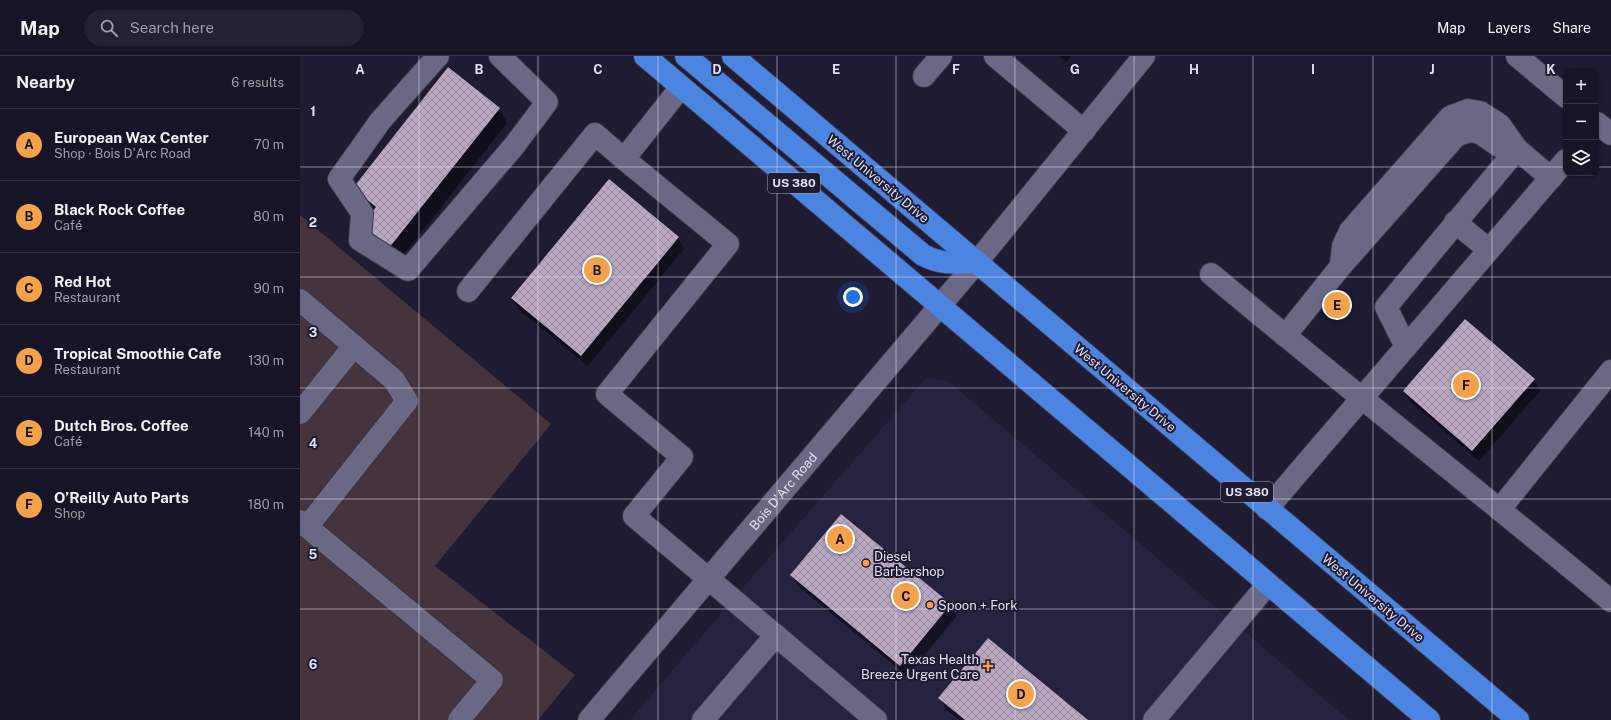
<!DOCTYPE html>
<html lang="en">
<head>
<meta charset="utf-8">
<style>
	:root { --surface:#161426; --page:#232132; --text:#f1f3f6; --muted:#9e9ea7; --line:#353343; --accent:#f6a248 }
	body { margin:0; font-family:"Public Sans",sans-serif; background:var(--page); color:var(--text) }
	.controls { position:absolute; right:12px; top:12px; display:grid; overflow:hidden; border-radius:8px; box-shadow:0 1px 3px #0004 }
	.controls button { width:36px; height:36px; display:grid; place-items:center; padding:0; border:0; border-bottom:1px solid var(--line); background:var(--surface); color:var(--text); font:20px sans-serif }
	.you { position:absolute; left:553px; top:241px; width:14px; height:14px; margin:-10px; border:3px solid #fff; border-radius:50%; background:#1a73e8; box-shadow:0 0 0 6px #1a73e833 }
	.badge { display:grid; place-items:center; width:26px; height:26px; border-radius:50%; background:var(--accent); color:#111; font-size:13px; font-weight:700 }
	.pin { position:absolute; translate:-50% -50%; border:2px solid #fff; box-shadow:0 1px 4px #0006 }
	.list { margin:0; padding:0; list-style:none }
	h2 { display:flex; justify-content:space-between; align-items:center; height:52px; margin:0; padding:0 16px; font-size:17px }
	h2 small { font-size:13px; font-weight:400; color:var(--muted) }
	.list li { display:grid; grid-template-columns:26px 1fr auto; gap:12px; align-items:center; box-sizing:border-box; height:72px; padding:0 16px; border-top:1px solid var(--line) }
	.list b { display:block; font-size:15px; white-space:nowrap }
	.list p { margin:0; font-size:13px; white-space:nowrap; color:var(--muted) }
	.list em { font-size:13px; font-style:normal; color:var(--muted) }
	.icon { flex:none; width:22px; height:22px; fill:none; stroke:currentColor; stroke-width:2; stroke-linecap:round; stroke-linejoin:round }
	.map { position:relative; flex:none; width:1311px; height:664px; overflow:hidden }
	header { display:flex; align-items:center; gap:24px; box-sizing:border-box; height:56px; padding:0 20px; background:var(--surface); border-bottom:1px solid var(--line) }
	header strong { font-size:19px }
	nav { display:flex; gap:22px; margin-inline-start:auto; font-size:14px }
	.search { width:280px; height:36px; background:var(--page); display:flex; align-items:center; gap:10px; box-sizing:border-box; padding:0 14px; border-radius:22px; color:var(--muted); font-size:15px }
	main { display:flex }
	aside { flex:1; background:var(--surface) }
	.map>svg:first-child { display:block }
	.built { fill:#262340 }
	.grass { fill:#45343e }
	.shadow { fill:#0007 }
	.building { fill:url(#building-cross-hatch) }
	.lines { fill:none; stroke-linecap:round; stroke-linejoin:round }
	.minor-casing { stroke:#383548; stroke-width:24 }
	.highway-casing { stroke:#383548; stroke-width:24 }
	.minor { stroke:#6a6884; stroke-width:22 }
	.highway { stroke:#4b84e1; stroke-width:22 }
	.grid { fill:none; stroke:#e1e0f0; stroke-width:1; stroke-opacity:0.55 }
	.poi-dot { fill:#f6a248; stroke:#1e1b32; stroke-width:1.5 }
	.labels { text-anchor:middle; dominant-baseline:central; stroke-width:4; stroke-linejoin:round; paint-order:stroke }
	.shield { fill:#1e1b32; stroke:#a6a5b7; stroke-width:1 }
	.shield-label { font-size:12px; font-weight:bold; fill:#e1e0f0 }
	.street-label { font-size:13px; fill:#e1e0f0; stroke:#1e1b32 }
	.poi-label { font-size:13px; fill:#e1e0f0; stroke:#1e1b32; text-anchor:start }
	.grid-label { font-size:13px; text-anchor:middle; font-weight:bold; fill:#e1e0f0; stroke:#1e1b32; stroke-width:4; stroke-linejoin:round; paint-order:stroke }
</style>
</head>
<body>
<header>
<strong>Map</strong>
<div class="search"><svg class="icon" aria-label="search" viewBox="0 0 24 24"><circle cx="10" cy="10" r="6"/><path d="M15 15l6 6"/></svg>Search here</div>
<nav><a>Map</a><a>Layers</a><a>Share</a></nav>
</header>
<main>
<aside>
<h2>Nearby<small>6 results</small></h2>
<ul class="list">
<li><span class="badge">A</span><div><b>European Wax Center</b><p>Shop · Bois D'Arc Road</p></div><em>70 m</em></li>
<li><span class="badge">B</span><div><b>Black Rock Coffee</b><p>Café</p></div><em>80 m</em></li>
<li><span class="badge">C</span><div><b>Red Hot</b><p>Restaurant</p></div><em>90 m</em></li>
<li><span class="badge">D</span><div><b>Tropical Smoothie Cafe</b><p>Restaurant</p></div><em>130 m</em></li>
<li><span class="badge">E</span><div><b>Dutch Bros. Coffee</b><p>Café</p></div><em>140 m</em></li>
<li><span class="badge">F</span><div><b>O’Reilly Auto Parts</b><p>Shop</p></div><em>180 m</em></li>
</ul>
</aside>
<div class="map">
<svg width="1311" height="664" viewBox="0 0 1311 664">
	<defs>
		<pattern id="building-cross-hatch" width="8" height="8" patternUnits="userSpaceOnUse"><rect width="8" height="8" fill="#baa8c2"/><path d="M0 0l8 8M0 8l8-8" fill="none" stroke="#9c8fa4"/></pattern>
	</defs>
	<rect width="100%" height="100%" fill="#1e1b32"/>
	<path class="built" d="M626,322L648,325L1049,664H330L452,521Z"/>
	<path class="grass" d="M0,159L251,368L135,510L275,619L238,664H0Z"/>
	<path class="shadow" d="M759,0H771L766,6Z
		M199,52L207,67L98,206L74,156L62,147L54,132Z
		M378,181L384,193L288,310L219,254L212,242Z
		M1234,323L1240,335L1179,405L1111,346L1104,335Z
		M541,459L650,549L657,560L607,620L498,530L492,519Z
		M640,642L787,664H659L646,654Z"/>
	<path class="building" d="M148,11L200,52L89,192L61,170L76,151L53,132Z
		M309,123L379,181L281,300L211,242Z
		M1165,263L1235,323L1172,395L1103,335Z
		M541,458L651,548L600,610L490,519Z
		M688,582L788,664H665L638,642Z"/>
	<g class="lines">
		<defs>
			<g id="minor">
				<path d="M138,0L81,64L39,123L62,157L60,184L108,214L214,90L247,46L200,0"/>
				<path d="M695,0L784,75"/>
				<path d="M1217,0L1266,41"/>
				<path d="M624,20L641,0"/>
				<path d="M1296,69L1297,67L1311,78"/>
				<path d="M324,103L428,188L307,338L382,401L334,460L576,664"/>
				<path d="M1155,166L1189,194"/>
				<path d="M1041,207L1043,190L1050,175L1150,61L1168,54L1180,56L1200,69L1217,93"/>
				<path d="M911,218C1043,329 1179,435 1311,545"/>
				<path d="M168,235L295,78L324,103L381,31"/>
				<path d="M0,244L54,290L0,357"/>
				<path d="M985,280L1041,210L1155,81L1163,77L1172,75L1180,77L1199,90L1212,89"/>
				<path d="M1106,291L1086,251L1217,93L1251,122"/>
				<path d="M967,453L1266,104"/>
				<path d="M1200,453L1311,315"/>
				<path d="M0,465L192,624L159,664"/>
				<path d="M7,471L107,345L94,324L54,290"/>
				<path id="s1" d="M289,664L677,206L844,0"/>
				<path d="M403,664L476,579"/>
				<path d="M854,664L968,528"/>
			</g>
			<path id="highway" d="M345,0L1129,664
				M386,0L623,199C642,209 656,207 677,206
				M433,0L1218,664"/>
		</defs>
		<use href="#minor" class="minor-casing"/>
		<use href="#highway" class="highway-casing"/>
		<use href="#minor" class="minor"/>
		<use href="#highway" class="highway"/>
	</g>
	<path class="grid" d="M119,0V664M238,0V664M358,0V664M477,0V664M596,0V664M715,0V664M834,0V664M953,0V664M1073,0V664M1192,0V664M0,111H1266M1296,111H1311M0,221H1311M0,332H1311M0,443H1311M0,553H1311"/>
	<g class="poi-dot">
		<circle cx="566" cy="507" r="4"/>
		<circle cx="630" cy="549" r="4"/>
		<path d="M686 604h4v4h4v4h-4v4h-4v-4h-4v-4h4z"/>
	</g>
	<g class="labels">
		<g class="shield">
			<rect x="468" y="117" width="52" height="20" rx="3"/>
			<rect x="921" y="426" width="52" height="20" rx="3"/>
		</g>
		<g class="shield-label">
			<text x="494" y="127">US 380</text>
			<text x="947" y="436">US 380</text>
		</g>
		<g class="street-label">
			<text transform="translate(578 123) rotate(40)">West University Drive</text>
			<text transform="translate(825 332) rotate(40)">West University Drive</text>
			<text stroke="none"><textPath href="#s1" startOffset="300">Bois D'Arc Road</textPath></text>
			<text transform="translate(1073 542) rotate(40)">West University Drive</text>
		</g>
		<g class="poi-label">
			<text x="574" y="500">Diesel<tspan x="574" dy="15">Barbershop</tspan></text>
			<text x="638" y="549">Spoon + Fork</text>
			<text x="679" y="603" text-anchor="end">Texas Health<tspan x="679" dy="15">Breeze Urgent Care</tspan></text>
		</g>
	</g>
	<g class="grid-label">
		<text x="60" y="18">A</text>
		<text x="179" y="18">B</text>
		<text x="298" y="18">C</text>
		<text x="417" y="18">D</text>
		<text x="536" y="18">E</text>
		<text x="656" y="18">F</text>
		<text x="775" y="18">G</text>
		<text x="894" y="18">H</text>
		<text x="1013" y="18">I</text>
		<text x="1132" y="18">J</text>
		<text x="1251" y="18">K</text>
		<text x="13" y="60">1</text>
		<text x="13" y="171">2</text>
		<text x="13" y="281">3</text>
		<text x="13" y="392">4</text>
		<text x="13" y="503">5</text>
		<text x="13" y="613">6</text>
	</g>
</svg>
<div class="controls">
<button>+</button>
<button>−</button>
<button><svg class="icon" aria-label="layers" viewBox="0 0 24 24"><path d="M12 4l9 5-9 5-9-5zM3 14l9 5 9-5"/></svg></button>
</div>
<div class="you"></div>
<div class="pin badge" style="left:540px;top:483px">A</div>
<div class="pin badge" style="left:297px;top:214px">B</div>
<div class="pin badge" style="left:606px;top:540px">C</div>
<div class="pin badge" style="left:721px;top:638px">D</div>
<div class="pin badge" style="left:1037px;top:249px">E</div>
<div class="pin badge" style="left:1166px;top:329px">F</div>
</div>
</main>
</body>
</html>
